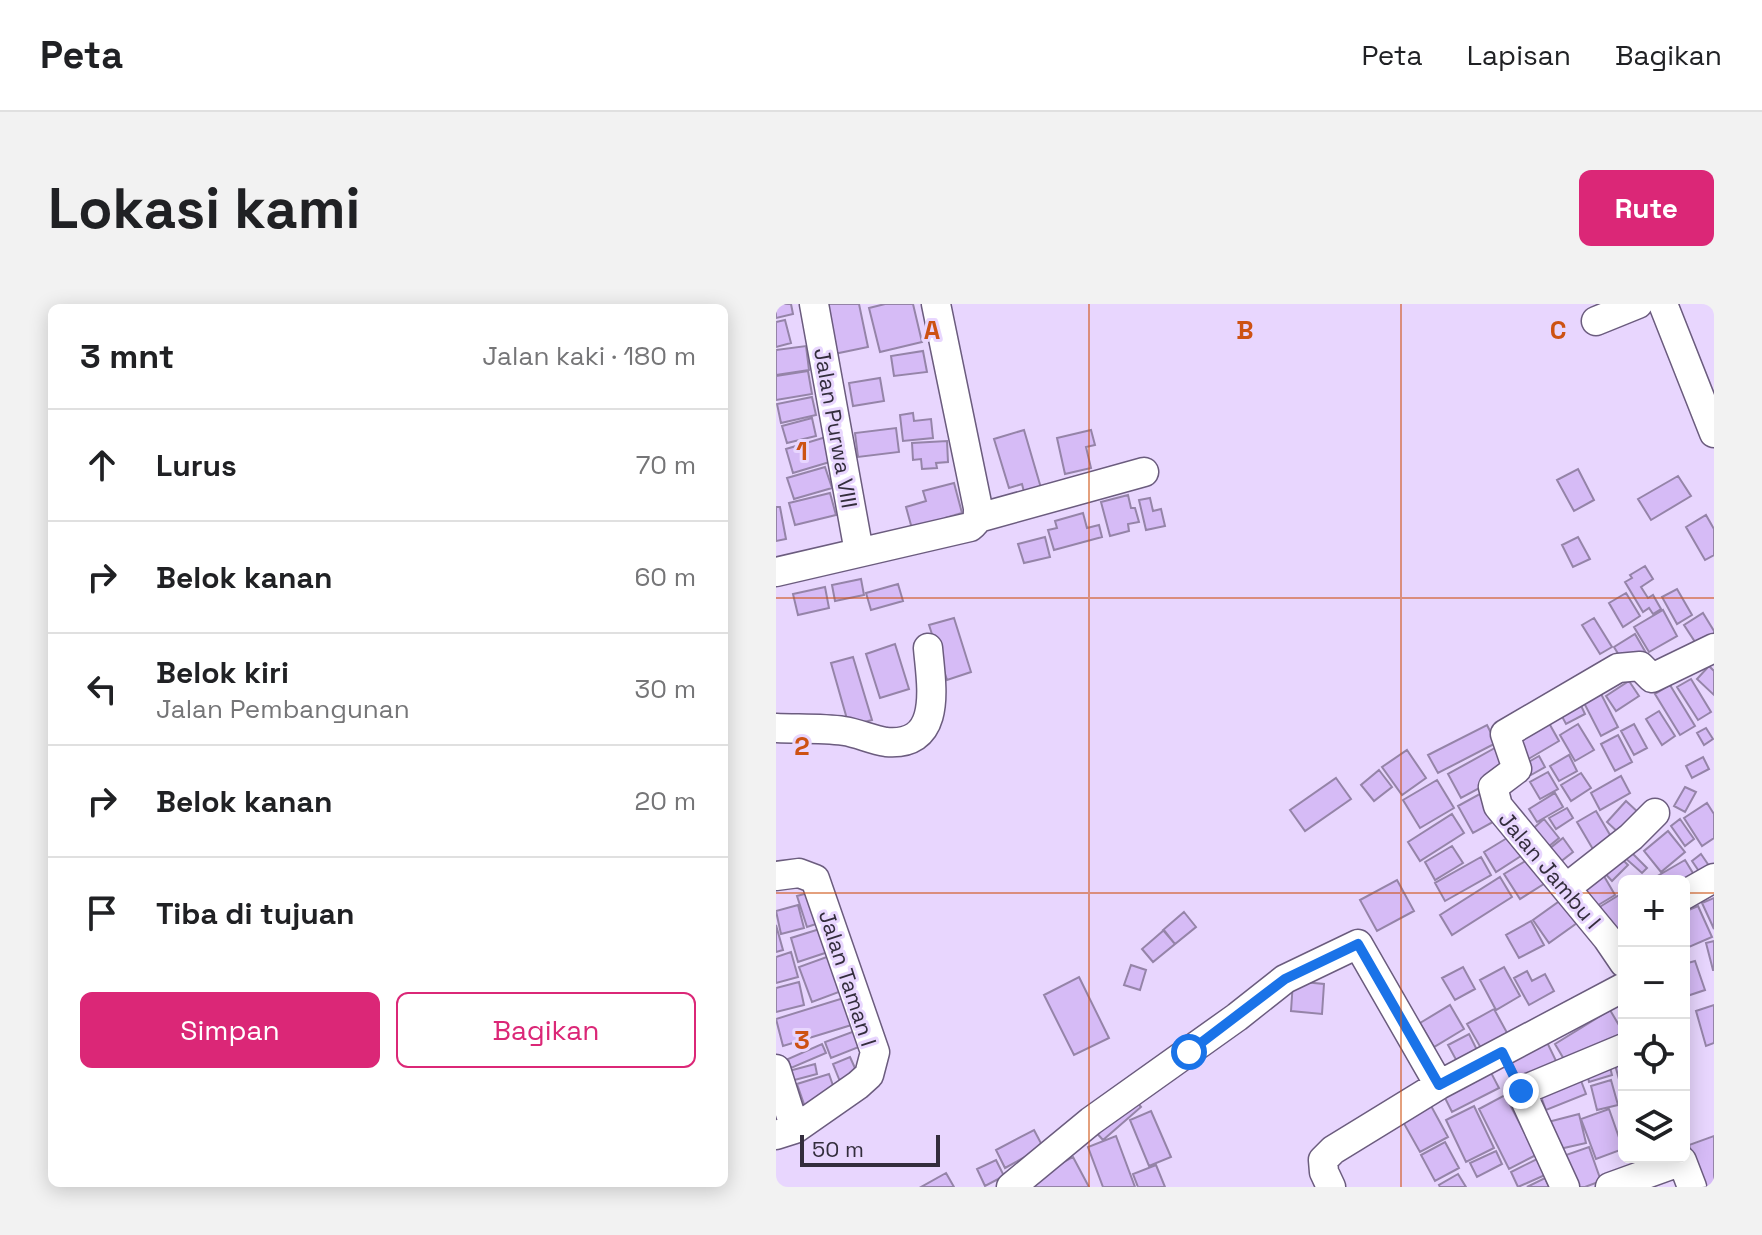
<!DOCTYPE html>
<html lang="id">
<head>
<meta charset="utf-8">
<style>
	:root { --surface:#fff; --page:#f2f2f2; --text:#202124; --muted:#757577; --line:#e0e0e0; --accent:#db2777 }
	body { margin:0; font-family:"Space Grotesk",sans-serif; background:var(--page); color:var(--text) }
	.controls { position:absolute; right:24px; bottom:24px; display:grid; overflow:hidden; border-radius:12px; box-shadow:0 4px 20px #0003 }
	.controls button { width:72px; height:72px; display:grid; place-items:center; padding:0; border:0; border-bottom:2px solid var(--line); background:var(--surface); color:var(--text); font:40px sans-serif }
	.scale { position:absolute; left:24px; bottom:20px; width:140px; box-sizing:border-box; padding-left:8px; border:4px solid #332d3c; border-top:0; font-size:22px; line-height:28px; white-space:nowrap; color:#332d3c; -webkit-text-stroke:6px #e8d6fe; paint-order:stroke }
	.stop { position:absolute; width:24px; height:24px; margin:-18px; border:6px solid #1a73e8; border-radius:50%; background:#fff }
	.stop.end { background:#1a73e8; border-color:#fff; box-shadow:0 2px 8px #0008 }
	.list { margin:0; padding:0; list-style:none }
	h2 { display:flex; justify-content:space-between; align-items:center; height:104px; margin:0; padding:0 32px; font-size:34px }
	h2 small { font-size:26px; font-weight:400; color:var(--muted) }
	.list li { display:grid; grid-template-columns:52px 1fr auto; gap:24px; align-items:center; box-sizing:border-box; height:112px; padding:0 32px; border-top:2px solid var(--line) }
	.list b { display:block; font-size:30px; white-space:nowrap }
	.list p { margin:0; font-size:26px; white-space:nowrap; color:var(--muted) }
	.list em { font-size:26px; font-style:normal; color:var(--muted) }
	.actions { display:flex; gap:16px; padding:24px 32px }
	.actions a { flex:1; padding:18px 0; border:2px solid var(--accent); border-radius:12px; text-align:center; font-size:28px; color:var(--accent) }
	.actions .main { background:var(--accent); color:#fff }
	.icon { flex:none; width:44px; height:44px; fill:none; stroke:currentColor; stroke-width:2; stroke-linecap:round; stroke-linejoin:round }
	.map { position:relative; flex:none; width:938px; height:883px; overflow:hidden; border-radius:12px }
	header { display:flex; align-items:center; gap:48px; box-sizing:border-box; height:112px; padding:0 40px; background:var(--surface); border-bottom:2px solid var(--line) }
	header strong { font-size:38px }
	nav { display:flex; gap:44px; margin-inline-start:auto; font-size:28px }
	.intro { display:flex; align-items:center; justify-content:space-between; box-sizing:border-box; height:192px; padding:0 48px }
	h1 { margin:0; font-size:56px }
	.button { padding:20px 36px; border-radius:12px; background:var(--accent); color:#fff; font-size:28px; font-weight:700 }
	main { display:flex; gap:48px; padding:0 48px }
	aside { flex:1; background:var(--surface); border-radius:12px; box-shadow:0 4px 20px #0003 }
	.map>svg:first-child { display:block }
	.building { fill:#d6bbf6; stroke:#9584a8; stroke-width:2 }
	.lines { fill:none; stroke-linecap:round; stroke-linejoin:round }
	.minor-casing { stroke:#6b5c7e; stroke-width:31 }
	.minor { stroke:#fff; stroke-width:28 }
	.route { stroke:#1a73e8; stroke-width:10 }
	.grid { fill:none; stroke:#cd5213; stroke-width:2; stroke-opacity:0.55 }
	.labels { text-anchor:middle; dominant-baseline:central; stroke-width:6; stroke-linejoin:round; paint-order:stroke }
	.street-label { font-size:22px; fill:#332d3c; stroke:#e8d6fe }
	.grid-label { font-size:26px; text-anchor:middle; font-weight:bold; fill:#cd5213; stroke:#e8d6fe; stroke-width:6; stroke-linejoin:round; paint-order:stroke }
</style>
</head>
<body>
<header>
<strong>Peta</strong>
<nav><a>Peta</a><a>Lapisan</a><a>Bagikan</a></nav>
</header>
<div class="intro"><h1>Lokasi kami</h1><a class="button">Rute</a></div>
<main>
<aside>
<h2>3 mnt<small>Jalan kaki · 180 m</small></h2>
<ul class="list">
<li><svg class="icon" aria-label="ahead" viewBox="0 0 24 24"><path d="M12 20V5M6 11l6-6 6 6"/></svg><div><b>Lurus</b></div><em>70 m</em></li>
<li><svg class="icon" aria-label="right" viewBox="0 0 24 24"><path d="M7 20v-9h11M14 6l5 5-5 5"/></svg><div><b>Belok kanan</b></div><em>60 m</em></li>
<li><svg class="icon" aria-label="left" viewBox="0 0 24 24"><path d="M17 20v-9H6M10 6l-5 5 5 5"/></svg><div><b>Belok kiri</b><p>Jalan Pembangunan</p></div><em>30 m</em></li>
<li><svg class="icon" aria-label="right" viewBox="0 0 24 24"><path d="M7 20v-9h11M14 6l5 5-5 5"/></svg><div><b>Belok kanan</b></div><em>20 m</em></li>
<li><svg class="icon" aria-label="arrive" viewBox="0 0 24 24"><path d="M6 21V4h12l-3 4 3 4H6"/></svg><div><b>Tiba di tujuan</b></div></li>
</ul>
<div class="actions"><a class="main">Simpan</a><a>Bagikan</a></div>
</aside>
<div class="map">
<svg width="938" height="883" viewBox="0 0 938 883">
	<rect width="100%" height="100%" fill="#e8d6fe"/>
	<path class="building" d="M0,0H15L17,10L0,14Z
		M47,0H83L92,43L58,50Z
		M109,0H137L146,38L104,48L93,4Z
		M9,16L15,39L0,43V18Z
		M30,42L33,66L0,71V46Z
		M147,47L151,68L118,72L115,52Z
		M32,67L36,90L0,96V72Z
		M104,74L108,97L77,102L73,79Z
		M36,93L40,111L5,119L1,100Z
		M137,109L138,117L155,115L157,134L127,137L124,111Z
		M36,114L40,132L11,139L6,122Z
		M120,124L123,148L82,153L79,129Z
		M248,126L265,184L248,188L246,180L233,184L218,135Z
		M315,126L319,141L310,143L315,164L289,170L281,134Z
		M50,133L57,157L17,169L10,145Z
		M171,137L172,158L160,159L161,164L146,165L145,155L137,156L136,139Z
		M49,163L56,184L18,195L11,174Z
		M802,165L818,196L798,207L781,176Z
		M902,172L915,192L875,216L862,195Z
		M178,179L186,209L169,214L171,223L138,232L130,203L150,197L147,187Z
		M54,189L60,211L19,221L13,199Z
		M352,191L355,204H359L363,218L352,220L353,227L334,232L325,198Z
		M374,194L377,207L385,205L389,222L370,226L363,196Z
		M0,203H4L10,235L0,237Z
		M307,209L311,224L323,221L326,233L278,246L272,226L281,224L279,217Z
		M930,211L938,225V251L929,256L910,223Z
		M269,233L274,253L248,259L242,240Z
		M802,233L814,255L797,263L786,241Z
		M869,262L877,275L865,283L872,294L877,291L885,305L877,310L873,304L867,308L849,278L856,274L854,271Z
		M85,275L88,291L59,297L56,281Z
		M122,280L127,297L95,306L90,289Z
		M49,283L53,304L22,311L17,290Z
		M901,285L916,311L901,320L886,293Z
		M850,289L864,312L847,323L833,299Z
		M887,306L901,332L873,348L858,323Z
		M927,309L938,327V338L925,347L908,321Z
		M178,314L195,368L171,376L153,321Z
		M818,314L836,343L824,350L806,321Z
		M859,330L870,349L849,361L838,343Z
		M119,340L133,385L104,394L90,350Z
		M77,353L96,416L73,422L55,359Z
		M933,362L938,367V391L921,375Z
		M915,375L935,408L922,416L901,383Z
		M853,377L863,392L840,407L830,392Z
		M894,381L919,422L904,431L879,390Z
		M823,386L842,423L825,432L806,395Z
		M801,393L809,410L790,420L781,403Z
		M883,407L899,432L886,441L870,415Z
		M769,412L783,437L749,457L734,432Z
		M802,420L818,446L799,457L784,431Z
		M858,420L871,444L858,451L845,427Z
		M711,421L720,439L662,469L652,451Z
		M930,424L937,435L928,441L921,429Z
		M842,431L856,458L839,467L825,440Z
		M726,440L739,465L685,494L672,470Z
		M631,446L650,474L626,491L606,463Z
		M793,451L801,467L783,477L774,462Z
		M763,452L769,463L755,471L749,460Z
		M927,453L933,465L916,474L910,462Z
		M603,466L616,483L598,497L585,481Z
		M772,468L782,485L764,495L754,478Z
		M805,469L815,484L795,497L785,481Z
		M845,472L854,489L824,506L815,489Z
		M560,474L575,495L529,527L514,506Z
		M661,476L678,504L644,524L627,496Z
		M909,483L920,488L909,508L898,502Z
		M711,486L726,513L697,529L682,502Z
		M779,489L787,503L761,518L753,505Z
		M850,497L864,510L845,531L831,518Z
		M931,499L938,510V534L926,542L908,514Z
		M791,504L797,514L780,525L773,514Z
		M820,507L837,536L818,547L801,518Z
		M676,510L688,529L644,557L632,538Z
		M768,515L783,534L767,547L752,529Z
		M904,515L918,535L909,542L895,522Z
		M892,527L909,548L885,568L868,547Z
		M736,531L748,550L720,568L708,548Z
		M787,534L797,548L779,562L768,549Z
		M676,542L687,559L659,576L649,558Z
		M854,547L871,564L866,569L848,553Z
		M840,549L852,561L836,577L824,564Z
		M925,550L938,569L929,576L916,557Z
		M705,553L715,571L669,597L659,579Z
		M756,553L771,578L744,595L728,570Z
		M909,556L923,579L880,577L878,574Z
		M825,567L839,591L819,603L805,580Z
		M724,573L736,593L676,631L664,611Z
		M621,576L638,607L601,627L584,596Z
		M39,587L49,617L31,623L21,592Z
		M848,588V623L837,629L822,604Z
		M938,594V625L926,599Z
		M785,596L801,619L773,639L757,616Z
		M22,601L28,624L5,630L0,607Z
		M922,602L936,633L913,643L908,630V608Z
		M408,608L420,623L399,640L387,626Z
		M755,617L768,641L743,654L730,631Z
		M0,621L7,646L0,648Z
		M50,623L58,646L22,658L15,634Z
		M388,626L399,640L377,658L366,645Z
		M938,637V666H937L930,639Z
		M15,648L22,673L0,679V653Z
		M59,650L71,685L36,698L23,663Z
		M919,657L929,686L908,693V660Z
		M355,661L370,666L364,686L348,681Z
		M687,663L699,685L679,696L666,674Z
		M728,663L744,692L720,706L704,676Z
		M751,667L756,677L769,670L778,687L753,701L738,674Z
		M303,673L333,734L298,751L268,691Z
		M517,677L548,680L546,710L515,707Z
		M23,678L28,701L0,708V684Z
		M74,692L82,719L7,742L0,715Z
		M674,701L688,725L658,743L644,719Z
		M938,701V739L930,742L920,707Z
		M718,705L735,736L709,751L691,720Z
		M834,706L847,728L792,762L779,740Z
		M87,724L93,739L55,754L49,738Z
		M693,730L704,752L684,763L672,741Z
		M767,730L783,763L747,782L731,749Z
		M46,740L50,749L15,764L12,755Z
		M74,753L83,773L65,780L57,760Z
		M848,758V785L846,786L839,761Z
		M710,759L723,784L676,808L663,782Z
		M39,760L41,770L11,778L9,768Z
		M834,763L836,771L813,778L811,770Z
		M53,770L61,793L29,803L21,780Z
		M804,774L810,790L770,806L764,790Z
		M835,776L842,801L821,806L815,782Z
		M729,791L760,851L733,865L703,805Z
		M356,792L365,803L327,836L317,825Z
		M654,800L672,833L644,848L626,816Z
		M698,802L718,844L690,858L670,816Z
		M833,805L847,845L820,855L805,815Z
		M375,807L395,853L373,862L354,816Z
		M803,810L810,839L779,846L772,818Z
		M258,826L267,843L229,864L220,846Z
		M340,832L359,883H327L312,843Z
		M938,832V883H928L913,841Z
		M669,838L683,864L659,877L645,851Z
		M813,843L825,877L809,883H797L787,852Z
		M720,847L726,860L701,873L694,859Z
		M297,853L313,883H243Z
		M761,855L769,871L742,883L735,868Z
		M220,856L228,872L209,882L201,865Z
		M380,861L389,883H362L357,870Z
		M170,869L178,883H145Z
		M682,870L690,883H664L663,881Z
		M769,874L773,883H751Z"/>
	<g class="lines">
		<defs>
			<path id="minor" d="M38,0L83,248
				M887,0L938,129
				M820,17L862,0
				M202,214L368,168
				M0,268L194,223C202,217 202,213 202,204L160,0
				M0,424C22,425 46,424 68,427C82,429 96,436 110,438C168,443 155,380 152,344
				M0,572L23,569L39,575L99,748L93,771L82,781L19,825L0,831
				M790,584L855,533L879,509
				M908,591L938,574
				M848,659L831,634L722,502L717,483L741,465L729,430L842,364L864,362L876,374L938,344
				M0,765L19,825
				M235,883L315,817L461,713L509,675L582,640L663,781
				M555,883L548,868L547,856L557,846L663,781L848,683
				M789,883L745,787L848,744
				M834,883L906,857L916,883"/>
		</defs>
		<use href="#minor" class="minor-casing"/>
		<use href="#minor" class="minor"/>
	</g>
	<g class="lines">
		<path class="route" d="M413,748L509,675L582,640L663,781L726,748L745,787"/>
	</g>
	<path class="grid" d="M313,0V883M625,0V883M0,294H938M0,589H848M908,589H938"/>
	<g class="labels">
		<g class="street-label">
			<text transform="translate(60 124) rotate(80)">Jalan Purwa VIII</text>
			<text transform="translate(774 566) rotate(50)">Jalan Jambu I</text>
			<text transform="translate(72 674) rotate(72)">Jalan Taman I</text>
		</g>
	</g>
	<g class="grid-label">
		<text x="156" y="35">A</text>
		<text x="469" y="35">B</text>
		<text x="782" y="35">C</text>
		<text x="26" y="156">1</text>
		<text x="26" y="451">2</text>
		<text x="26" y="745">3</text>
	</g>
</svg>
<div class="controls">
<button>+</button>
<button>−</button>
<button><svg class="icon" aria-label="locate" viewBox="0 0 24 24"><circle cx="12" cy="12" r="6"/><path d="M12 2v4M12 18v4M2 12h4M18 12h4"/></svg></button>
<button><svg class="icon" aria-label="layers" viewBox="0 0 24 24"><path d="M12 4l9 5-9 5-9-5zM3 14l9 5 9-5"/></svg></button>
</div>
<div class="scale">50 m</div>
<div class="stop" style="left:413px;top:748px"></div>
<div class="stop end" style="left:745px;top:787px"></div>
</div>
</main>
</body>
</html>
